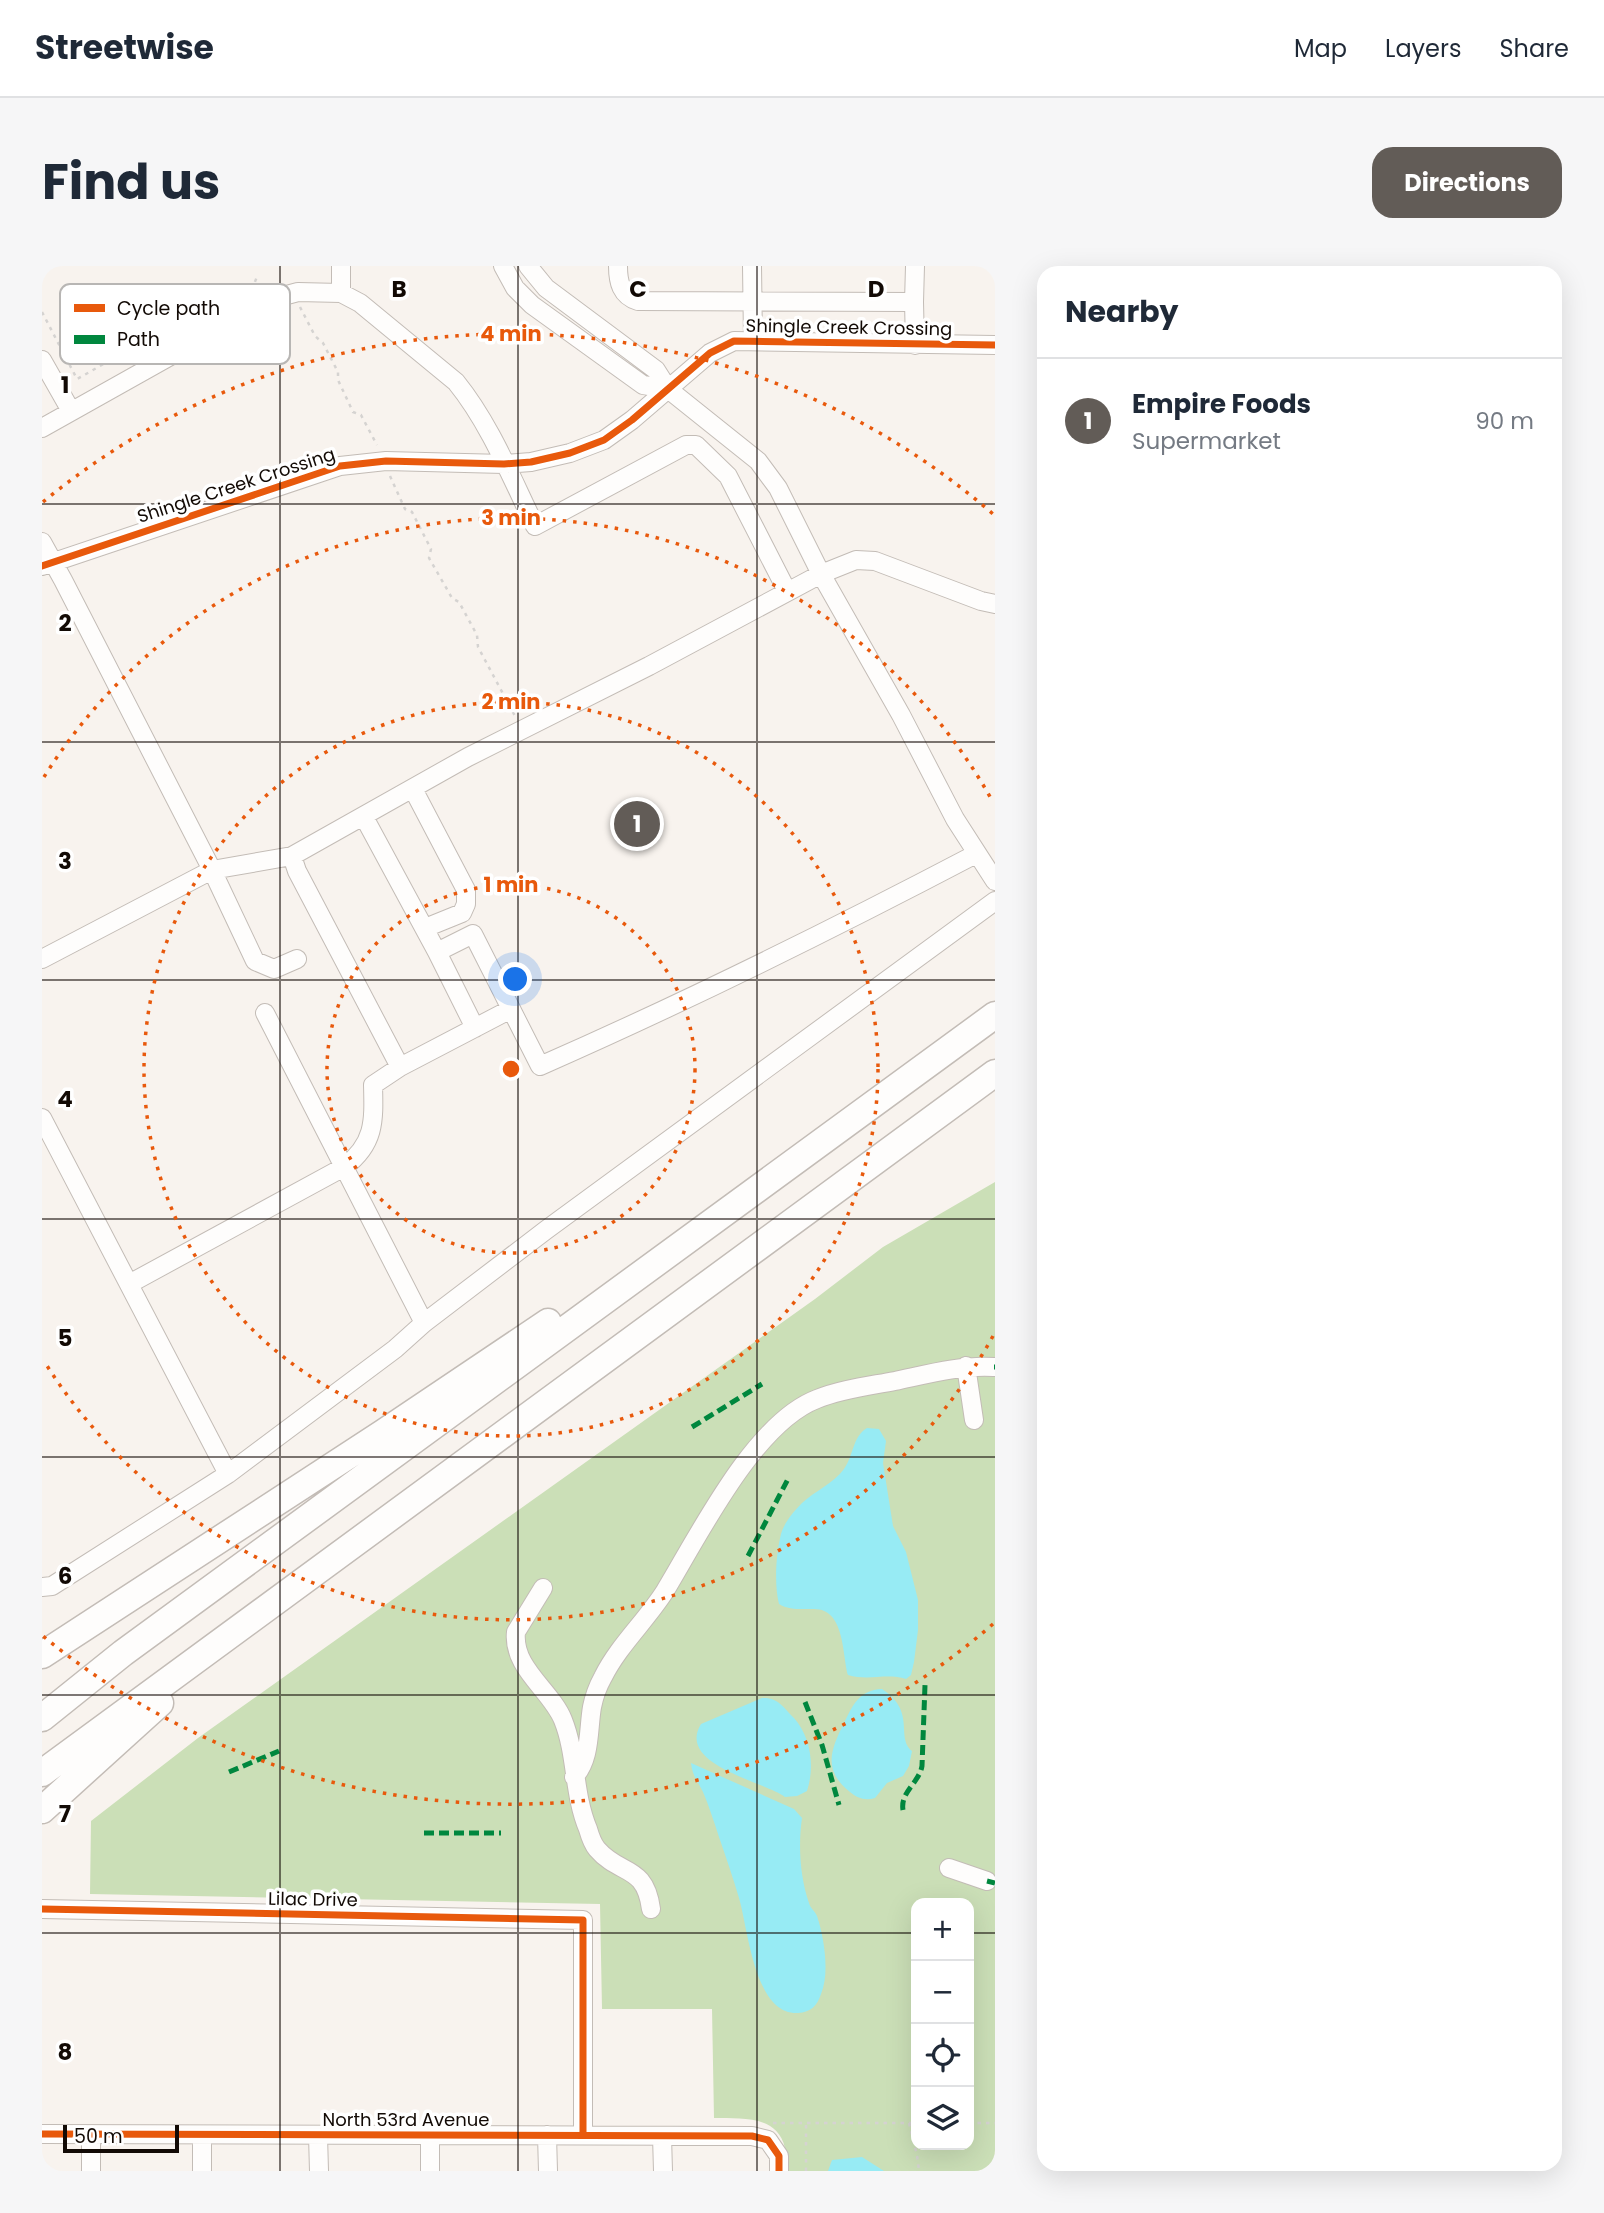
<!DOCTYPE html>
<html lang="en">
<head>
<meta charset="utf-8">
<style>
	:root { --surface:#fff; --page:#f6f6f7; --text:#1f2937; --muted:#747a83; --line:#e0e1e3; --accent:#625c57 }
	body { margin:0; font-family:Poppins,sans-serif; background:var(--page); color:var(--text) }
	.controls { position:absolute; right:21px; bottom:21px; display:grid; overflow:hidden; border-radius:14px; box-shadow:0 7px 28px #0002 }
	.controls button { width:63px; height:63px; display:grid; place-items:center; padding:0; border:0; border-bottom:2px solid var(--line); background:var(--surface); color:var(--text); font:35px sans-serif }
	.scale { position:absolute; left:21px; bottom:18px; width:116px; box-sizing:border-box; padding-left:7px; border:4px solid #120a05; border-top:0; font-size:19px; line-height:24px; white-space:nowrap; color:#120a05; -webkit-text-stroke:5px #fff; paint-order:stroke }
	.you { position:absolute; left:474px; top:714px; width:24px; height:24px; margin:-18px; border:5px solid #fff; border-radius:50%; background:#1a73e8; box-shadow:0 0 0 10px #1a73e833 }
	.badge { display:grid; place-items:center; width:46px; height:46px; border-radius:50%; background:var(--accent); color:#fff; font-size:23px; font-weight:700 }
	.pin { position:absolute; translate:-50% -50%; border:4px solid #fff; box-shadow:0 2px 7px #0006 }
	.list { margin:0; padding:0; list-style:none }
	h2 { display:flex; justify-content:space-between; align-items:center; height:91px; margin:0; padding:0 28px; font-size:30px }
	h2 small { font-size:23px; font-weight:400; color:var(--muted) }
	.list li { display:grid; grid-template-columns:46px 1fr auto; gap:21px; align-items:center; box-sizing:border-box; height:126px; padding:0 28px; border-top:2px solid var(--line) }
	.list b { display:block; font-size:26px; white-space:nowrap }
	.list p { margin:0; font-size:23px; white-space:nowrap; color:var(--muted) }
	.list em { font-size:23px; font-style:normal; color:var(--muted) }
	.icon { flex:none; width:38px; height:38px; fill:none; stroke:currentColor; stroke-width:2; stroke-linecap:round; stroke-linejoin:round }
	.map { position:relative; flex:none; width:953px; height:1905px; overflow:hidden; border-radius:21px }
	header { display:flex; align-items:center; gap:42px; box-sizing:border-box; height:98px; padding:0 35px; background:var(--surface); border-bottom:2px solid var(--line) }
	header strong { font-size:33px }
	nav { display:flex; gap:38px; margin-inline-start:auto; font-size:24px }
	.intro { display:flex; align-items:center; justify-content:space-between; box-sizing:border-box; height:168px; padding:0 42px }
	h1 { margin:0; font-size:49px }
	.button { padding:18px 32px; border-radius:21px; background:var(--accent); color:#fff; font-size:24px; font-weight:700 }
	main { display:flex; gap:42px; padding:0 42px }
	aside { flex:1; background:var(--surface); border-radius:21px; box-shadow:0 7px 28px #0002 }
	.map>svg:first-child { display:block }
	.green { fill:#cbdfb7; fill-rule:evenodd }
	.water { fill:#97ebf4 }
	.lines { fill:none; stroke-linecap:round; stroke-linejoin:round }
	.minor-casing { stroke:#c3bcb6; stroke-width:20 }
	.highway-casing { stroke:#c3bcb6; stroke-width:29 }
	.path { stroke:#d5d3d1; stroke-width:2.5; stroke-dasharray:3.5 5; stroke-linecap:butt }
	.minor { stroke:#fefdfc; stroke-width:18 }
	.highway { stroke:#fefdfc; stroke-width:26 }
	.quiet { stroke:#00873e; stroke-width:5; stroke-dasharray:10 5; stroke-linecap:butt }
	.cycleway-casing { stroke:#fff; stroke-width:11 }
	.cycleway { stroke:#e8590c; stroke-width:7 }
	.grid { fill:none; stroke:#120a05; stroke-width:2; stroke-opacity:0.55 }
	.ring { fill:none; stroke:#e8590c; stroke-width:3.5; stroke-dasharray:3.5 7 }
	.labels { text-anchor:middle; dominant-baseline:central; stroke-width:7; stroke-linejoin:round; paint-order:stroke }
	.street-label { font-size:18px; fill:#120a05; stroke:#fff }
	.key { fill:#fff; stroke:#b8b6b4; stroke-width:2 }
	.key-label { font-size:19px; fill:#120a05 }
	.grid-label { font-size:23px; text-anchor:middle; font-weight:bold; fill:#120a05; stroke:#fff; stroke-width:7; stroke-linejoin:round; paint-order:stroke }
	.centre { fill:#e8590c; stroke:#fff; stroke-width:3.5 }
	.ring-label { font-size:21px; text-anchor:middle; font-weight:bold; fill:#e8590c; stroke:#fff; stroke-width:7; stroke-linejoin:round; paint-order:stroke }
</style>
</head>
<body>
<header>
<strong>Streetwise</strong>
<nav><a>Map</a><a>Layers</a><a>Share</a></nav>
</header>
<div class="intro"><h1>Find us</h1><a class="button">Directions</a></div>
<main>
<div class="map">
<svg width="953" height="1905" viewBox="0 0 953 1905">
	<rect width="100%" height="100%" fill="#f8f3ee"/>
	<path class="green" d="M953,916V1905H744C744,1898 745,1889 743,1882C735,1848 698,1853 672,1852L670,1743H560L558,1638L48,1628L49,1555L156,1472L773,1033L841,981ZM874,1637H927V1879H874Z"/>
	<path class="water" d="M825,1162L837,1163L844,1175L841,1197L851,1260L864,1286L876,1334V1364L872,1396L869,1409L864,1413C845,1407 826,1415 806,1409C800,1387 803,1341 770,1343C759,1343 746,1344 737,1338C732,1318 734,1288 739,1268C742,1257 752,1245 760,1237C773,1225 792,1217 802,1203C812,1189 810,1171 825,1162Z
		M840,1423C875,1446 853,1471 870,1485L867,1500L861,1510L845,1517L833,1532C823,1535 815,1532 808,1526C780,1504 789,1483 802,1457C811,1439 817,1424 840,1423Z
		M720,1432C736,1431 742,1442 752,1452C769,1471 773,1501 765,1525L755,1530L743,1531C721,1515 634,1499 659,1458Z
		M649,1497L752,1543L760,1552C756,1579 758,1611 767,1637C768,1642 773,1645 775,1650C782,1671 788,1707 779,1728C775,1740 769,1746 756,1747C712,1749 706,1662 697,1632C691,1612 684,1591 677,1571C672,1556 667,1540 661,1526C656,1516 650,1509 649,1497Z
		M820,1891L842,1905H786L790,1894Z"/>
	<g class="lines">
		<defs>
			<path id="minor" d="M299,0V27
				M461,0L473,22L490,39L601,119L626,123
				M486,0L504,22L614,104L626,123L716,195L736,222L779,308L859,449L913,553L953,615
				M576,0C576,16 579,30 596,35L872,36L873,0
				M710,0L711,74
				M872,36L873,79
				M0,94L29,145
				M0,162L230,33L256,26L299,27L318,37L414,116C448,158 469,211 493,260L644,179H654L686,210L745,325
				M0,276L21,314L170,604L213,695L232,703L255,693
				M0,300L298,200L344,195L462,198L489,196L528,187L562,174L590,154L668,87L692,75L953,79
				M371,523L424,624V638L420,647L383,662
				M322,551L395,686L433,762
				M250,590L255,605L358,801
				M395,686L431,668L498,800C646,735 791,663 934,588
				M0,693L170,604L250,590L426,491L607,400L779,308L814,294L833,295L939,335L953,338
				M0,852L186,1208
				M87,1018L302,901L223,747
				M382,1057L302,901C333,878 332,855 331,819L358,801L469,743
				M924,1100L932,1154
				M0,1321L10,1320L186,1208L353,1083L382,1057L504,964L953,635
				M501,1322L474,1366C470,1402 509,1424 521,1454C535,1489 531,1527 546,1563C548,1570 550,1577 555,1583C578,1610 603,1598 609,1643
				M532,1511C549,1493 546,1464 550,1441C552,1431 556,1420 561,1411C577,1379 604,1355 623,1325C657,1269 712,1157 775,1133C800,1123 827,1120 853,1115C886,1108 918,1099 952,1101
				M907,1602L945,1615
				M0,1643L541,1654V1869
				M0,1868L710,1870L726,1874L737,1890V1905
				M49,1869V1905
				M160,1869V1905
				M276,1869L277,1905
				M388,1869V1905
				M505,1869L506,1905
				M620,1870L621,1905"/>
			<path id="highway" d="M0,1389L341,1167L506,1056
				M0,1452L81,1387L953,749
				M0,1507L953,807
				M0,1544L118,1437"/>
		</defs>
		<use href="#minor" class="minor-casing"/>
		<use href="#highway" class="highway-casing"/>
		<path class="path" d="M258,41L273,70L281,77L296,106V114L311,146L319,149L335,179
			M0,46L35,113C50,105 65,95 80,89C98,82 111,81 124,65L211,21L216,8
			M348,210L363,243L370,246L389,283L387,292L410,332L417,336L435,369L436,381L473,450
			M731,1857H874
			M867,1857L875,1889L877,1905
			M927,1857H953
			M764,1905V1857"/>
		<use href="#minor" class="minor"/>
		<use href="#highway" class="highway"/>
		<path class="quiet" d="M952,1101H953
			M650,1161L720,1118
			M706,1290L746,1213
			M763,1436L780,1479L797,1539
			M187,1506L237,1485
			M861,1544C858,1526 877,1517 880,1500L883,1419
			M382,1567H459
			M945,1615L953,1617"/>
		<defs>
			<path id="cycleway" d="M0,300L298,200L344,195L462,198L489,196L528,187L562,174L590,154L668,87L692,75L953,79
				M0,1643L541,1654V1869
				M0,1868L710,1870L726,1874L737,1890V1905"/>
		</defs>
		<use href="#cycleway" class="cycleway-casing"/>
		<use href="#cycleway" class="cycleway"/>
	</g>
	<path class="grid" d="M238,0V1905M476,0V1905M715,0V1905M0,238H953M0,476H953M0,714H953M0,953H953M0,1191H953M0,1429H953M0,1667H874M927,1667H953"/>
	<g class="ring">
		<circle cx="469" cy="803" r="184"/>
		<circle cx="469" cy="803" r="367"/>
		<path d="M951 1070A551 551 0 0 1 2 1095M2 511A551 551 0 0 1 951 536"/>
		<path d="M951 1358A735 735 0 0 1 1 1370M1 236A735 735 0 0 1 951 248"/>
	</g>
	<g class="labels">
		<g class="street-label">
			<text transform="translate(807 61) rotate(1)">Shingle Creek Crossing</text>
			<text transform="translate(194 219) rotate(-18)">Shingle Creek Crossing</text>
			<text transform="translate(271 1633) rotate(1)">Lilac Drive</text>
			<text x="364" y="1853">North 53rd Avenue</text>
		</g>
	</g>
	<rect x="18" y="18" width="230" height="80" rx="10" class="key"/>
	<rect x="32" y="38" width="31" height="8" fill="#e8590c"/>
	<rect x="32" y="69" width="31" height="9" fill="#00873e"/>
	<g class="key-label">
		<text x="75" y="49">Cycle path</text>
		<text x="75" y="80">Path</text>
	</g>
	<g class="grid-label">
		<text x="357" y="31">B</text>
		<text x="596" y="31">C</text>
		<text x="834" y="31">D</text>
		<text x="23" y="127">1</text>
		<text x="23" y="365">2</text>
		<text x="23" y="603">3</text>
		<text x="23" y="841">4</text>
		<text x="23" y="1080">5</text>
		<text x="23" y="1318">6</text>
		<text x="23" y="1556">7</text>
		<text x="23" y="1794">8</text>
	</g>
	<circle cx="469" cy="803" r="10" class="centre"/>
	<g class="ring-label">
		<text x="469" y="75">4 min</text>
		<text x="469" y="259">3 min</text>
		<text x="469" y="443">2 min</text>
		<text x="469" y="626">1 min</text>
	</g>
</svg>
<div class="controls">
<button>+</button>
<button>−</button>
<button><svg class="icon" aria-label="locate" viewBox="0 0 24 24"><circle cx="12" cy="12" r="6"/><path d="M12 2v4M12 18v4M2 12h4M18 12h4"/></svg></button>
<button><svg class="icon" aria-label="layers" viewBox="0 0 24 24"><path d="M12 4l9 5-9 5-9-5zM3 14l9 5 9-5"/></svg></button>
</div>
<div class="scale">50 m</div>
<div class="you"></div>
<div class="pin badge" style="left:595px;top:558px">1</div>
</div>
<aside>
<h2>Nearby<small></small></h2>
<ul class="list">
<li><span class="badge">1</span><div><b>Empire Foods</b><p>Supermarket</p></div><em>90 m</em></li>
</ul>
</aside>
</main>
</body>
</html>
